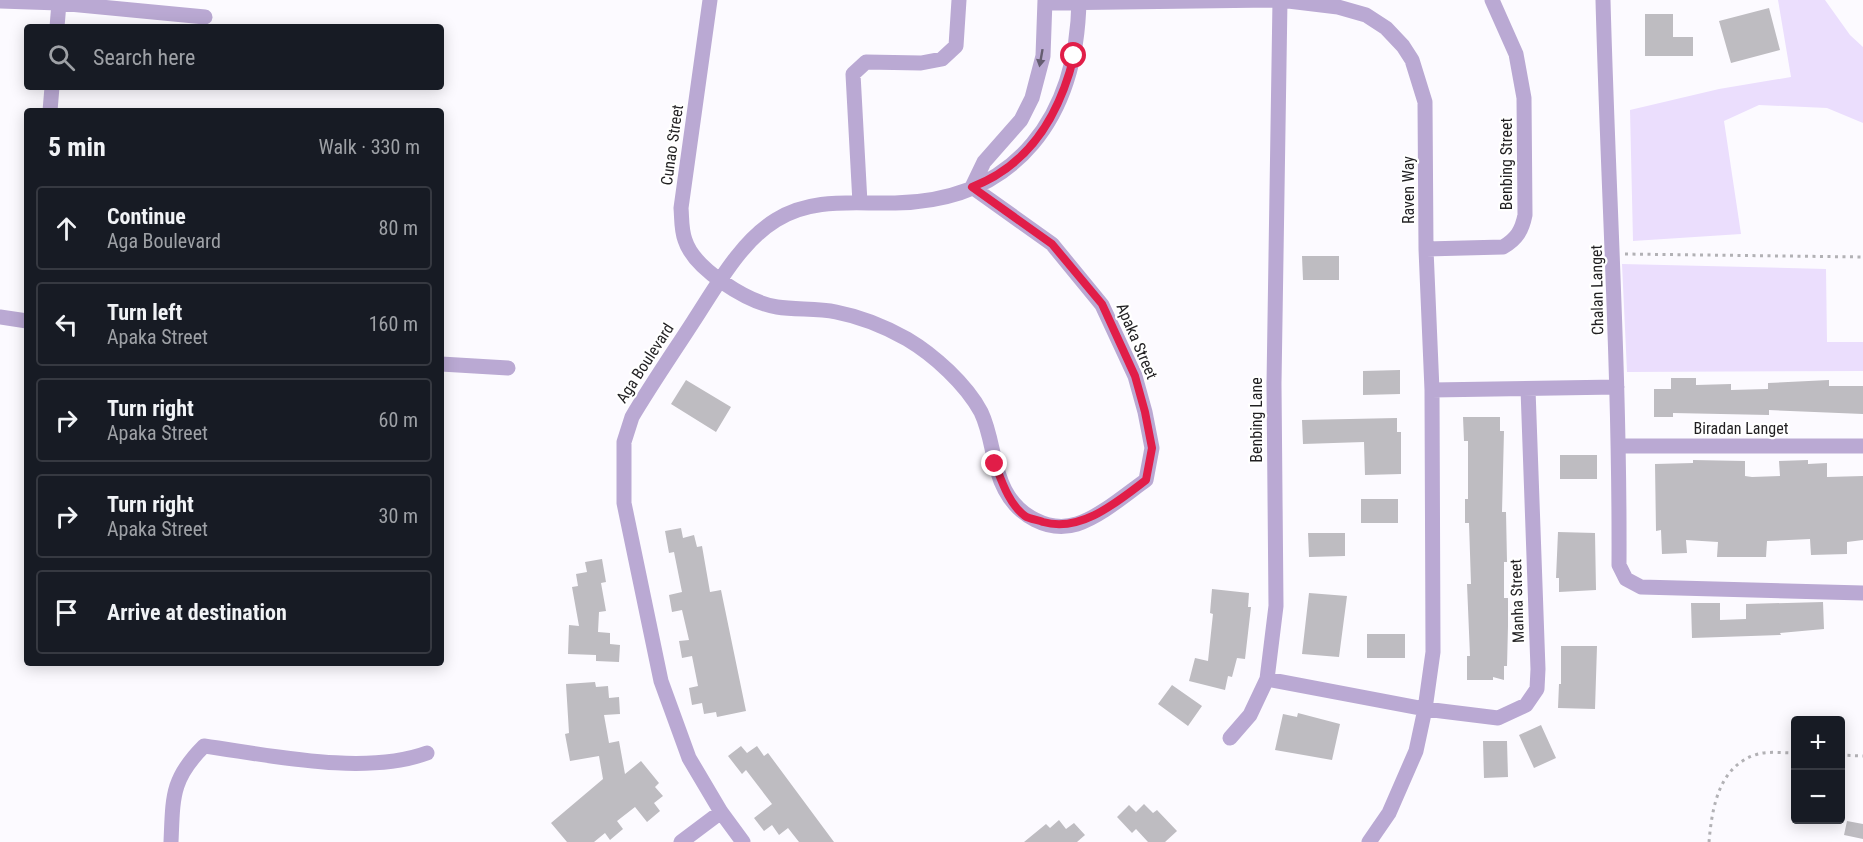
<!DOCTYPE html>
<html lang="en">
<head>
<meta charset="utf-8">
<style>
	:root { --surface:#171b24; --page:#20242c; --text:#f1f3f6; --muted:#9ea1a6; --line:#363941 }
	body { margin:0; font-family:"Roboto Condensed",sans-serif; background:var(--page); color:var(--text) }
	.controls { position:absolute; right:18px; bottom:18px; display:grid; overflow:hidden; border-radius:6px; box-shadow:0 3px 15px #0003 }
	.controls button { width:54px; height:54px; display:grid; place-items:center; padding:0; border:0; border-bottom:2px solid var(--line); background:var(--surface); color:var(--text); font:30px sans-serif }
	.stop { position:absolute; width:18px; height:18px; margin:-14px; border:4px solid #e11d48; border-radius:50%; background:#fff }
	.stop.end { background:#e11d48; border-color:#fff; box-shadow:0 2px 6px #0008 }
	.list { margin:0; padding:0; list-style:none }
	h2 { display:flex; justify-content:space-between; align-items:center; height:78px; margin:0; padding:0 24px; font-size:26px }
	h2 small { font-size:20px; font-weight:400; color:var(--muted) }
	.list li { display:grid; grid-template-columns:39px 1fr auto; gap:18px; align-items:center; box-sizing:border-box; height:84px; margin:0 12px 12px; padding:0 12px; border:2px solid var(--line); border-radius:6px }
	.list b { display:block; font-size:22px; white-space:nowrap }
	.list p { margin:0; font-size:20px; white-space:nowrap; color:var(--muted) }
	.list em { font-size:20px; font-style:normal; color:var(--muted) }
	.icon { flex:none; width:33px; height:33px; fill:none; stroke:currentColor; stroke-width:2; stroke-linecap:round; stroke-linejoin:round }
	.map { position:relative; flex:none; width:1863px; height:842px; overflow:hidden }
	.search { position:absolute; background:var(--surface); box-shadow:0 3px 15px #0003; left:24px; top:24px; width:420px; height:66px; display:flex; align-items:center; gap:15px; box-sizing:border-box; padding:0 21px; border-radius:6px; color:var(--muted); font-size:22px }
	.panel { position:absolute; background:var(--surface); box-shadow:0 3px 15px #0003; left:24px; top:108px; width:420px; height:558px; border-radius:6px }
	.map>svg:first-child { display:block }
	.green { fill:#ebdefd }
	.building { fill:#bebcc1 }
	.lines { fill:none; stroke-linecap:round; stroke-linejoin:round }
	.path { stroke:#b2b1b5; stroke-width:3; stroke-dasharray:3 4.5; stroke-linecap:butt }
	.street { stroke:#baa9d3; stroke-width:15 }
	.oneway { fill:#655d71 }
	.route { stroke:#e11d48; stroke-width:8 }
	.labels { text-anchor:middle; dominant-baseline:central; stroke-width:4.5; stroke-linejoin:round; paint-order:stroke }
	.street-label { font-size:16px; fill:#201f21; stroke:#fff }
</style>
</head>
<body>
<div class="map">
<svg width="1863" height="842" viewBox="0 0 1863 842">
	<rect width="100%" height="100%" fill="#fcfaff"/>
	<path class="green" d="M1778,0H1825L1850,35L1863,47V123L1827,108L1759,105L1724,121L1741,234L1633,241L1630,110L1719,89L1791,77Z
		M1622,264L1826,269L1827,342H1863V371L1627,372Z"/>
	<path class="building" d="M1769,8L1780,50L1731,63L1719,21Z
		M1645,14H1673V37H1693V56H1645Z
		M1302,256H1339V280H1303Z
		M1400,370V394L1363,395V371Z
		M1671,378H1696V385L1731,384V390L1768,389V383L1829,380V386H1863V414L1769,410V415L1673,413V417H1654V389H1671Z
		M686,380L731,407L716,432L671,404Z
		M1463,417H1500V431H1504L1502,512H1506L1507,562H1504V598H1508V626L1507,666H1504V680L1493,677V680H1467V656H1470L1467,584H1471L1469,523H1465V499H1468V441H1464Z
		M1397,418V432H1401V474L1365,475L1364,442L1303,444L1302,420Z
		M1560,455H1597V479H1560Z
		M1693,460L1745,461V476L1752,477L1780,476L1779,461L1808,460V464L1827,463V477L1863,476V540L1847,542V554L1811,555L1810,539L1767,541L1766,557H1717L1718,542L1686,540L1687,553L1662,554L1661,530L1656,531L1655,464L1693,463Z
		M1361,499H1398V523H1361Z
		M681,528L683,538L694,535L697,547L702,546L710,592L721,590L746,711L717,717L716,712L704,714L702,703L692,705L689,688L698,686L692,656L682,658L679,641L689,640L682,610L672,612L669,595L682,592L674,552L669,553L665,531Z
		M1558,532L1595,533L1596,590L1559,592V578H1556Z
		M1308,533H1345V556L1309,557Z
		M602,559L606,582L601,583L606,611L599,612L598,632L610,633V644L620,645L619,662L596,661V655L568,654L569,625L579,626L572,587L578,586L576,574L587,572L585,562Z
		M1212,589L1249,593L1248,607H1251L1245,659L1237,658L1232,677L1228,676L1225,690L1189,681L1195,658L1208,661L1213,614L1210,613Z
		M1309,593L1347,596L1339,657L1302,654Z
		M1823,602L1824,629L1780,633L1781,635L1692,638L1691,603H1720V620L1746,619V604Z
		M1367,634H1405V658H1367Z
		M1561,646H1597L1595,709L1558,708L1559,684H1561Z
		M595,682L596,687L608,686L609,698L619,697L620,714L604,715L609,743L619,741L625,774L641,761L659,783L655,787L663,796L654,803L660,811L647,822L635,807L617,821L623,829L610,840L605,833L594,842H567L551,823L603,779L599,756L570,761L565,734L569,733L566,684Z
		M1172,685L1202,706L1188,726L1158,704Z
		M1298,713L1340,724L1332,760L1275,750L1283,714L1297,717Z
		M1541,725L1556,758L1534,768L1519,735Z
		M1483,741H1507L1508,777L1484,778Z
		M741,746L747,753L757,746L764,756L768,753L834,842H799L788,828L779,835L772,825L764,831L754,818L772,804L746,770L742,774L728,756Z
		M1144,804L1153,813L1157,810L1177,831L1165,842H1148L1136,829L1132,833L1117,817L1129,805L1136,812Z
		M1059,820L1066,829L1074,823L1085,835L1077,842H1024L1046,824L1050,828Z
		M1847,821L1863,824V839L1844,835Z"/>
	<g class="lines">
		<path class="path" d="M1625,254L1863,257
			M1840,755L1863,756
			M1709,842C1712,807 1719,765 1758,754C1769,751 1784,753 1796,753"/>
		<path class="street" d="M710,0L681,208C682,219 681,229 685,240C694,269 747,302 777,307C796,310 817,308 836,312C862,317 884,326 907,339C934,355 966,384 981,412C993,437 992,466 1005,490C1018,515 1048,533 1077,524C1101,516 1125,495 1146,480L1152,448L1145,412L1135,376L1102,305L1052,244L972,187
			M1280,0L1274,384L1276,606L1267,679L1425,709L1498,718L1526,705L1537,689L1538,669L1528,389
			M1603,0C1608,189 1620,376 1619,565L1626,579L1641,587L1863,593
			M0,1L59,3L205,17
			M1045,3L1280,0L1338,7L1366,15L1386,28L1403,46L1412,60L1425,102L1426,249L1432,390L1433,652L1425,709L1416,751L1389,813L1369,842
			M57,27L59,3
			M50,111L52,87
			M972,187L984,162L1021,120L1032,98L1043,56L1045,0
			M860,203L853,74L866,62L921,63L942,59L956,46L959,0
			M1426,249L1503,247C1517,239 1522,230 1525,215L1524,98L1516,54L1492,0
			M0,317L27,321
			M441,364L508,368
			M1432,390L1617,387
			M1620,446H1863
			M1230,738L1250,715L1267,679
			M171,842C173,797 171,779 204,746C270,755 364,776 427,753
			M681,842L721,812
			M743,842L721,812L689,758L661,681L624,503V442L632,417C651,385 673,353 693,322C716,287 740,242 776,220C812,197 855,204 895,203C1018,201 1077,115 1079,0"/>
	</g>
	<defs><path id="oneway-solid" d="M-6-.8H1V-3.2L6.5 0L1 3.2V.8H-6Z" transform="scale(1.5)"/></defs>
	<use class="oneway" href="#oneway-solid" transform="translate(1041 58) rotate(100)"/>
	<g class="lines">
		<path class="route" d="M995,464C1002,482 1009,504 1025,516C1029,519 1038,520 1043,522C1081,533 1117,502 1146,480L1152,448L1145,412L1135,376L1102,304L1052,244L972,187C1030,165 1060,113 1074,56"/>
	</g>
	<g class="labels">
		<g class="street-label">
			<text transform="translate(672 145) rotate(-82)">Cunao Street</text>
			<text transform="translate(1506 164) rotate(-90)">Benbing Street</text>
			<text transform="translate(1408 190) rotate(-90)">Raven Way</text>
			<text transform="translate(1597 290) rotate(-91)">Chalan Langet</text>
			<text transform="translate(1137 341) rotate(67)">Apaka Street</text>
			<text transform="translate(645 363) rotate(-57)">Aga Boulevard</text>
			<text transform="translate(1256 420) rotate(-90)">Benbing Lane</text>
			<text x="1741" y="428">Biradan Langet</text>
			<text transform="translate(1517 601) rotate(-92)">Manha Street</text>
		</g>
	</g>
</svg>
<div class="controls">
<button>+</button>
<button>−</button>
</div>
<div class="stop" style="left:1074px;top:56px"></div>
<div class="stop end" style="left:995px;top:464px"></div>
<div class="search"><svg class="icon" aria-label="search" viewBox="0 0 24 24"><circle cx="10" cy="10" r="6"/><path d="M15 15l6 6"/></svg>Search here</div>
<section class="panel">
<h2>5 min<small>Walk · 330 m</small></h2>
<ul class="list">
<li><svg class="icon" aria-label="ahead" viewBox="0 0 24 24"><path d="M12 20V5M6 11l6-6 6 6"/></svg><div><b>Continue</b><p>Aga Boulevard</p></div><em>80 m</em></li>
<li><svg class="icon" aria-label="left" viewBox="0 0 24 24"><path d="M17 20v-9H6M10 6l-5 5 5 5"/></svg><div><b>Turn left</b><p>Apaka Street</p></div><em>160 m</em></li>
<li><svg class="icon" aria-label="right" viewBox="0 0 24 24"><path d="M7 20v-9h11M14 6l5 5-5 5"/></svg><div><b>Turn right</b><p>Apaka Street</p></div><em>60 m</em></li>
<li><svg class="icon" aria-label="right" viewBox="0 0 24 24"><path d="M7 20v-9h11M14 6l5 5-5 5"/></svg><div><b>Turn right</b><p>Apaka Street</p></div><em>30 m</em></li>
<li><svg class="icon" aria-label="arrive" viewBox="0 0 24 24"><path d="M6 21V4h12l-3 4 3 4H6"/></svg><div><b>Arrive at destination</b></div></li>
</ul>
</section>
</div>
</body>
</html>
